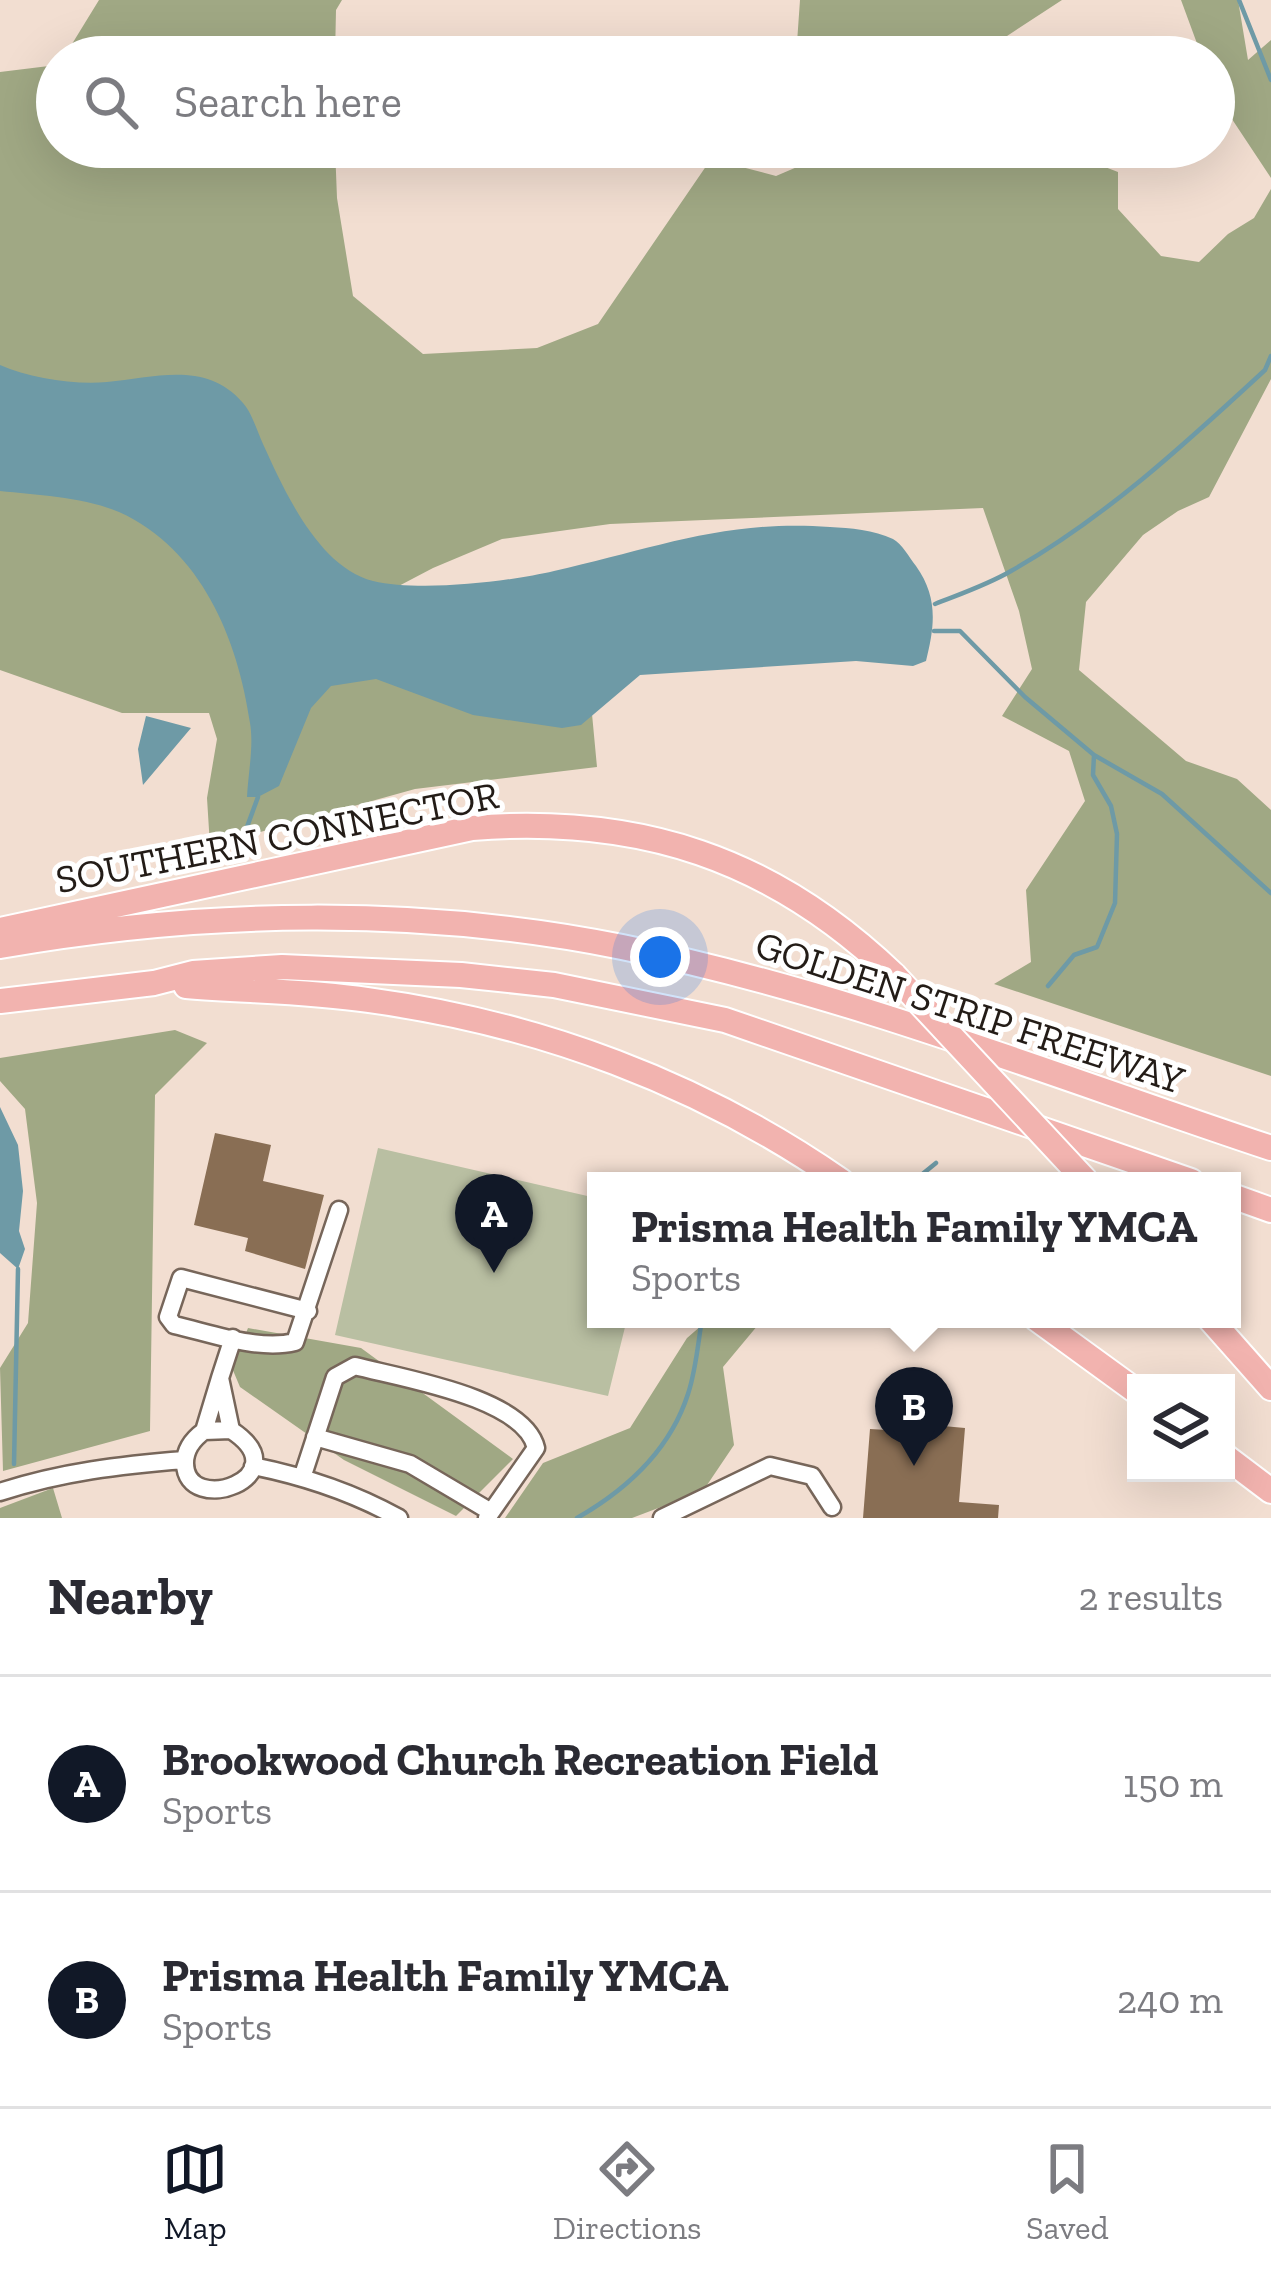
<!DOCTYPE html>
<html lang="en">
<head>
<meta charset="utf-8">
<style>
	:root { --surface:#fff; --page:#f2f2f3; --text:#2b2b33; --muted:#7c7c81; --line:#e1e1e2; --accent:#111827 }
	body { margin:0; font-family:"Zilla Slab",serif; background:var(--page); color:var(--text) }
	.controls { position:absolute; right:36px; bottom:36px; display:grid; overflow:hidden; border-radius:0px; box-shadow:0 12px 48px #0002 }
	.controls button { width:108px; height:108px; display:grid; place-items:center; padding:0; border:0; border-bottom:3px solid var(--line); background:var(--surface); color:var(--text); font:60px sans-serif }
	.you { position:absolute; left:660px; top:957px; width:42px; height:42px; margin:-30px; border:9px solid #fff; border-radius:50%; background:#1a73e8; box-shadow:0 0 0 18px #1a73e833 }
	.badge { display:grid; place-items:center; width:78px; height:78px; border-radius:50%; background:var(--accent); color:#fff; font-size:39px; font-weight:700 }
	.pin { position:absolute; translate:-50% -99px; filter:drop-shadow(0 3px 6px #0008) }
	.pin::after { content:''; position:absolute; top:63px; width:42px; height:36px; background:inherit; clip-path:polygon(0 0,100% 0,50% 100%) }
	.popup { position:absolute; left:587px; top:1172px; width:654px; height:156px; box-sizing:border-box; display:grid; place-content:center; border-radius:0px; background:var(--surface); filter:drop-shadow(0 3px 9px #0005); font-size:39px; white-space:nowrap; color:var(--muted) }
	.popup b { font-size:45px; color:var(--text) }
	.popup::after { content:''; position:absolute; left:50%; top:100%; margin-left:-24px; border:24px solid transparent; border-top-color:var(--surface) }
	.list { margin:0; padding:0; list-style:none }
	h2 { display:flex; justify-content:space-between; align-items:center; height:156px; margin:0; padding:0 48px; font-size:51px }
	h2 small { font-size:39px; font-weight:400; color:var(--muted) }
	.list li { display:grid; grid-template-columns:78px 1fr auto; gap:36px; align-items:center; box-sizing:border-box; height:216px; padding:0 48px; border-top:3px solid var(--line) }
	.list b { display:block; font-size:45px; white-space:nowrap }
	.list p { margin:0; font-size:39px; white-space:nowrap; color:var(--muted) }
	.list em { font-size:39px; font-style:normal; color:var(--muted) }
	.icon { flex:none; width:66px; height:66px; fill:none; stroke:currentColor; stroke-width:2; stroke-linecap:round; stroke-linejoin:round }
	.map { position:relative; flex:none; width:1271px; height:1518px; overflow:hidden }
	.search { position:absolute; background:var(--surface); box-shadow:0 12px 48px #0002; left:36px; right:36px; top:36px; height:132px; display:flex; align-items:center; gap:30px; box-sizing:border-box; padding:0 42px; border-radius:66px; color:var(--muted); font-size:45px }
	.sheet { height:588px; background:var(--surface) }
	nav { display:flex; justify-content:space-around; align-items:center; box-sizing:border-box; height:168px; border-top:3px solid var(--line); background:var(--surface); font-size:33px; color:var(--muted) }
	nav a { display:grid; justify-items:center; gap:6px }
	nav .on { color:var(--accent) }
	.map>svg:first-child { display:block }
	.green { fill:#b9bfa2 }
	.forest { fill:#a0a884 }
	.water { fill:#6e9aa6 }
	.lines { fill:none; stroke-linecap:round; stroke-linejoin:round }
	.stream { stroke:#6e9aa6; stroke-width:4.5 }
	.building { fill:#896e54 }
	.minor-casing { stroke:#77665a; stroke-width:21 }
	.highway-casing { stroke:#fff; stroke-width:28 }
	.minor { stroke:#fff; stroke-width:16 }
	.highway { stroke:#f2b3af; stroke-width:24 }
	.highway-bridge-casing { stroke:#fff; stroke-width:28; stroke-linecap:butt }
	.highway-bridge { stroke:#f2b3af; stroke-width:24 }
	.labels { text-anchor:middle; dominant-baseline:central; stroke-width:10; stroke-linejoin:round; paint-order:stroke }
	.street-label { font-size:39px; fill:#231c17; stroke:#fff }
</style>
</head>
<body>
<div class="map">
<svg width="1271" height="1518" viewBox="0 0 1271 1518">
	<rect width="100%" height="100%" fill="#f2ded1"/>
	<path class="green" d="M378,1148L596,1198V1319H627L608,1396L335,1335Z"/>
	<path class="forest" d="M99,0H342L336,10L335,57H64Z
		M800,0H1062L1007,36L1013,57H796Z
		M1181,0H1238L1248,60L1271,40V178L1216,95L1214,57H1202Z
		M57,65V147H335L337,198L353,296L423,354L537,348L598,324L711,159L776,176L811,161L809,147H1053L1118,172V209L1161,256L1199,262L1228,234L1254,218L1271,189V379L1209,497L1178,511L1143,535L1086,602L1079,670L1186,761L1237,779L1271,810V1076L994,984L1031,962L1026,890L1085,801L1069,751L1002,716L1032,669L1019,611L983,508L610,524L502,539L433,568L393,589L589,682L597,767L415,789L210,846L207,798L217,739L209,713H122L0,670V72Z
		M175,1030L207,1043L155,1095L150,1431L3,1471L0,1368L28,1323L37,1203L25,1109L0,1081V1058Z
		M709,1319H763L723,1367L734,1445L703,1491L632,1518H505L543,1463L630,1428L687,1338Z
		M248,1328L361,1348L513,1459L456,1516L344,1460L240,1387L232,1368Z
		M53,1488L62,1518H0V1508Z"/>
	<path class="water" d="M0,365C30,378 74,385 107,382C155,378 206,360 243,403C252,413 257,431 263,444C284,490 318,567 373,581C420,592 507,582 554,571C653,549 726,519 830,527C850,528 874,530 893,539C902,544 909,557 916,566C938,597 935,625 926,661L913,666L856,661L640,675L581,725L562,728L473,715L376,679L331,686L311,708L279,786L258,797H247C248,774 254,746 250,723C238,639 201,549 119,512C84,497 37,495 0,491Z
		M146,716L191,728L143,785L138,749Z
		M0,1107L18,1145L23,1191L19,1231L25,1249L18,1269L0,1253Z"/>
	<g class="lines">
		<path class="stream" d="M1239,0L1271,80
			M935,604C960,594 987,585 1011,571C1105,518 1186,443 1265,370L1271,356
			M934,631H960L1025,697L1094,755L1162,794L1271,893
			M237,854L258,797
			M1048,986L1074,955L1097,947L1115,903L1117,834L1111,806L1093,775L1094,755
			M920,1176L936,1163
			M14,1464L18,1269
			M577,1518C626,1490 670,1450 688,1394C696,1370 698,1343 702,1319"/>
	</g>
	<path class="building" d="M215,1133L271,1145L263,1181L324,1195L305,1269L245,1251L248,1238L194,1225Z
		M888,1421L965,1428L959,1502L999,1505L998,1518H863L870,1429L887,1430Z"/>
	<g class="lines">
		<defs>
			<path id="minor" d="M308,1311L181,1278L168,1317L174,1325C210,1333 258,1351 295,1342L339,1210
				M220,1378L233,1338
				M204,1431L220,1378L231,1430C303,1477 185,1518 185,1463C185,1449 193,1439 204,1431L231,1430
				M315,1437L410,1464L491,1512
				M253,1466C303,1476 354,1493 399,1518
				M302,1478L335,1377L355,1366C400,1378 524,1397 536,1448L487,1518
				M0,1492C61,1472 121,1465 185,1460
				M662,1518L770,1466L812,1476L832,1507"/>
			<path id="highway" d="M0,930L472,828C639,815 772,858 894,975
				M0,946C205,910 418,906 622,947C844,992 1057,1077 1271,1148
				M186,986C247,991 308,991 368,1000C538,1023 700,1083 841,1181
				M0,1001L154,983L193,973L282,967L461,975L554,985L725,1020L1191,1181
				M1232,1196L1271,1210
				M1037,1319L1136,1391
				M1210,1319L1271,1388
				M1226,1457L1271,1491"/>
		</defs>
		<use href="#minor" class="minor-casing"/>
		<use href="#highway" class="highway-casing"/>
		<use href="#minor" class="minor"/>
		<use href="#highway" class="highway"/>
		<defs>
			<path id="highway-bridge" d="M894,975L1086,1181"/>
		</defs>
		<use href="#highway-bridge" class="highway-bridge-casing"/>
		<use href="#highway-bridge" class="highway-bridge"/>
	</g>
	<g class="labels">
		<g class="street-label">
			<text transform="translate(277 837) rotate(-11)">SOUTHERN CONNECTOR</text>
			<text transform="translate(970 1012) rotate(18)">GOLDEN STRIP FREEWAY</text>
		</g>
	</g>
</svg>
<div class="controls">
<button><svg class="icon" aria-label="layers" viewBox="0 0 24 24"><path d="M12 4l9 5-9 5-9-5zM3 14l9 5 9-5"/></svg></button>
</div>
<div class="you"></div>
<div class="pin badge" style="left:494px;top:1273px">A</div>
<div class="pin badge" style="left:914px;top:1466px">B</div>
<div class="popup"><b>Prisma Health Family YMCA</b>Sports</div>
<div class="search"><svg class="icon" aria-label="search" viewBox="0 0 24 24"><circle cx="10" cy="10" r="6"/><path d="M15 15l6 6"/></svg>Search here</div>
</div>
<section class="sheet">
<h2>Nearby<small>2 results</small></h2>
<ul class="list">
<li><span class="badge">A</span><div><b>Brookwood Church Recreation Field</b><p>Sports</p></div><em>150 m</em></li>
<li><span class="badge">B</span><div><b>Prisma Health Family YMCA</b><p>Sports</p></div><em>240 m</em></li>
</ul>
</section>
<nav>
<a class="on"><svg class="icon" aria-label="map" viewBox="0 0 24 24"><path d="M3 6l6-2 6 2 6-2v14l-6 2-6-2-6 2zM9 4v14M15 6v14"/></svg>Map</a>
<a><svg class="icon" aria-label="directions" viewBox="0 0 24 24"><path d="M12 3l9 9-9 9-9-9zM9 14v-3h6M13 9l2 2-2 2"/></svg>Directions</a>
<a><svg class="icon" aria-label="saved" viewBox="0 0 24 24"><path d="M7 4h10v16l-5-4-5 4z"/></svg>Saved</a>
</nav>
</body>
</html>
